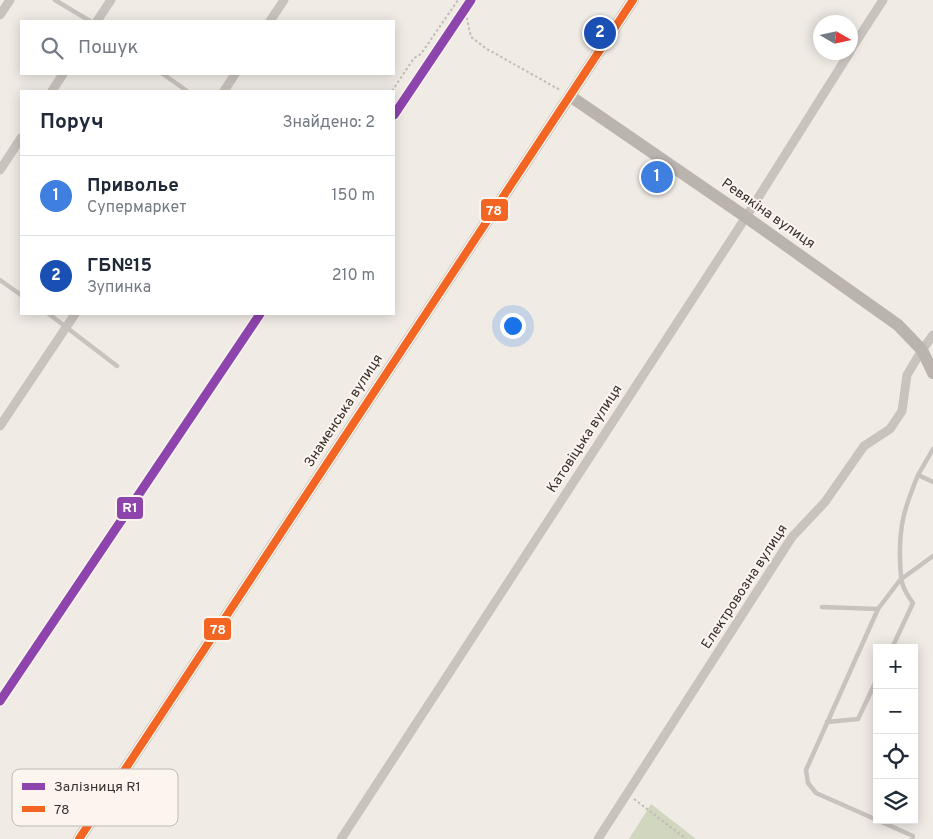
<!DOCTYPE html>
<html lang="uk">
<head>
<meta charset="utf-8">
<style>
	:root { --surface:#fff; --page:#f2f2f3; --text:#1f2937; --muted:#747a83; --line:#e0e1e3; --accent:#db2777 }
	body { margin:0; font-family:Overpass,sans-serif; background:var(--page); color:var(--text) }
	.controls { position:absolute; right:15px; bottom:15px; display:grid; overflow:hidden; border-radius:0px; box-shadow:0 2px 12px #0003 }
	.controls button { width:45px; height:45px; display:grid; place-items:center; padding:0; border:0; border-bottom:1px solid var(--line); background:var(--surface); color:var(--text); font:25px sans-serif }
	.compass { position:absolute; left:813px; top:15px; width:45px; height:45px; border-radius:50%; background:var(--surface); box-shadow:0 2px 12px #0003; rotate:99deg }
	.you { position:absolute; left:512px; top:325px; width:18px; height:18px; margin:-12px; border:4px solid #fff; border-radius:50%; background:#1a73e8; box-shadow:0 0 0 8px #1a73e833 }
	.badge { display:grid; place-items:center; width:32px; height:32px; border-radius:50%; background:var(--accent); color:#fff; font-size:16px; font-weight:700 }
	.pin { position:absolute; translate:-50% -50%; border:2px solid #fff; box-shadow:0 1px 5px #0006 }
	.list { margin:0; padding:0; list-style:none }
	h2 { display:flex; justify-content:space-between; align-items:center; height:65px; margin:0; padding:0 20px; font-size:21px }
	h2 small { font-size:16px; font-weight:400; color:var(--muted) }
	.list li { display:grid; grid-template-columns:32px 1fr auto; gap:15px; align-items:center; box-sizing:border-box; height:80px; padding:0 20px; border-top:1px solid var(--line) }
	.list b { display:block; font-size:19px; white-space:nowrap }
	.list p { margin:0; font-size:16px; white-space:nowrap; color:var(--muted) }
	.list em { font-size:16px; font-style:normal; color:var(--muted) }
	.icon { flex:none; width:28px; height:28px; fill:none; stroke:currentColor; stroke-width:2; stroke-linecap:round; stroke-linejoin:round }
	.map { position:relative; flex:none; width:933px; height:839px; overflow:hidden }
	.search { position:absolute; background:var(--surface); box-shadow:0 2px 12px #0003; left:20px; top:20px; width:375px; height:55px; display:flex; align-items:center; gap:12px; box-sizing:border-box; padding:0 18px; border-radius:0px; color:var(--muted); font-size:19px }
	.panel { position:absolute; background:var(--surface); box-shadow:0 2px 12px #0003; left:20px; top:90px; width:375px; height:225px; border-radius:0px }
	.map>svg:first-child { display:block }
	.green { fill:#d1d6bf }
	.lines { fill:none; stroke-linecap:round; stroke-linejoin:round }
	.path { stroke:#c2bbb6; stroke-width:2; stroke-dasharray:2.5 2.5; stroke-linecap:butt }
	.lane { stroke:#c9c3be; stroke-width:4.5 }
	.street { stroke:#c9c3be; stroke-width:9 }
	.secondary { stroke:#bab3ae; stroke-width:12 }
	.bus-1-casing { stroke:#fbf5ee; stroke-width:11 }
	.bus-1 { stroke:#f26522; stroke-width:8 }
	.rail-1-casing { stroke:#fbf5ee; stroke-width:12 }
	.rail-1 { stroke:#8e44ad; stroke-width:9 }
	.labels { text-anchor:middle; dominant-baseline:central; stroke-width:4; stroke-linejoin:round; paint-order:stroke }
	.street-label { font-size:14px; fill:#3b302b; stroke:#fbf5ee }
	.key { fill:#fbf5ee; stroke:#c1bab4; stroke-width:1 }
	.key-label { font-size:14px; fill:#3b302b }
	.line-badge { stroke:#fbf5ee; stroke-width:2 }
	.badge-label { font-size:14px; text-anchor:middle; font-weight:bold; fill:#fff }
</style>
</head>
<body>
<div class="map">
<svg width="933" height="839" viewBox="0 0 933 839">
	<rect width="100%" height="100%" fill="#f0ebe5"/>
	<path class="green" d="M651,804L696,839H629Z"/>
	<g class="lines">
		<path class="path" d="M472,0L465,10L471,37L487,49L560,90
			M392,91L414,58L421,54L458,0
			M634,799L686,839"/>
		<path class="lane" d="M55,0L90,21
			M163,74L187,91
			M0,280L21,295
			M49,314L117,366
			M933,449L918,475L933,482
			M822,607L878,609
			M892,648L913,603C900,585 901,580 900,559C899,524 905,507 918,475
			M827,722L858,719L877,679
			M877,820L816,793L808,783L806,770L878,609L900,580L933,556
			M877,820L913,836L912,839"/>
		<path class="street" d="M0,15L10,0
			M97,21L111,0
			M270,21L284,0
			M850,51L883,0
			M52,91L63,74
			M224,91L235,74
			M0,170L21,138
			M0,426L75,314
			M341,839L746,217L850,52
			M598,839L792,537L825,502L864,446L890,429L902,411L907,375L922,350L933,335"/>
		<path class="secondary" d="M570,96L746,217L898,325L922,350L933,373
			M79,839L633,0"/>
		<defs>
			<path id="bus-1" d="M79,839L633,0"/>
		</defs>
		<use href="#bus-1" class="bus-1-casing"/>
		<use href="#bus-1" class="bus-1"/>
		<defs>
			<path id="rail-1" d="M394,115L471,0
				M0,701L260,314"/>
		</defs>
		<use href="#rail-1" class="rail-1-casing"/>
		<use href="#rail-1" class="rail-1"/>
	</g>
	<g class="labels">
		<g class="street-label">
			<text transform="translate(768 214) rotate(35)">Ревякіна вулиця</text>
			<text transform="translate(344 411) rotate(-57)">Знаменська вулиця</text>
			<text transform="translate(585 439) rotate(-57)">Катовіцька вулиця</text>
			<text transform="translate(745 587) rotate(-57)">Електровозна вулиця</text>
		</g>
	</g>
	<rect x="12" y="769" width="166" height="57" rx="8" class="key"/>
	<rect x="22" y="783" width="23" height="7" fill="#8e44ad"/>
	<rect x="22" y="806" width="23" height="6" fill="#f26522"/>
	<g class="key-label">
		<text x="54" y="791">Залізниця R1</text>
		<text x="54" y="814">78</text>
	</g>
	<g class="line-badge">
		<rect x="480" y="198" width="29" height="24" rx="5" fill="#f26522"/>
		<rect x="116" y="496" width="28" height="24" rx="5" fill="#8e44ad"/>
		<rect x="203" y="617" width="29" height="24" rx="5" fill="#f26522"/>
	</g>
	<g class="badge-label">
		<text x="494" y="215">78</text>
		<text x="130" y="512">R1</text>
		<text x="218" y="634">78</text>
	</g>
</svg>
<div class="controls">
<button>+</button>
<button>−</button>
<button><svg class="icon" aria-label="locate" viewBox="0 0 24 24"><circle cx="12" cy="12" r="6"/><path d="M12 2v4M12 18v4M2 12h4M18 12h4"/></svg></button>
<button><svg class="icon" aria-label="layers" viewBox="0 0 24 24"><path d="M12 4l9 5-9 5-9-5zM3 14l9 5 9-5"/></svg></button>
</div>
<svg class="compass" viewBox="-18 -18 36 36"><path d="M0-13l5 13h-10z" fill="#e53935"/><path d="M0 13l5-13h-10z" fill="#747a83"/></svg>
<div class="you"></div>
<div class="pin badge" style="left:657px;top:177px;background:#3f7fe0">1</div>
<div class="pin badge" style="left:600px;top:33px;background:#1a4fb4">2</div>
<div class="search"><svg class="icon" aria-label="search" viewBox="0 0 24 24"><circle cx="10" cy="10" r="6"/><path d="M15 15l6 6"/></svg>Пошук</div>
<section class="panel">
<h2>Поруч<small>Знайдено: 2</small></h2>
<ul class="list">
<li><span class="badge" style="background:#3f7fe0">1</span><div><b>Приволье</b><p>Супермаркет</p></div><em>150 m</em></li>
<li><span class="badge" style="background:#1a4fb4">2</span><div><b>ГБ№15</b><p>Зупинка</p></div><em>210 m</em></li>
</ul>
</section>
</div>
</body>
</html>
